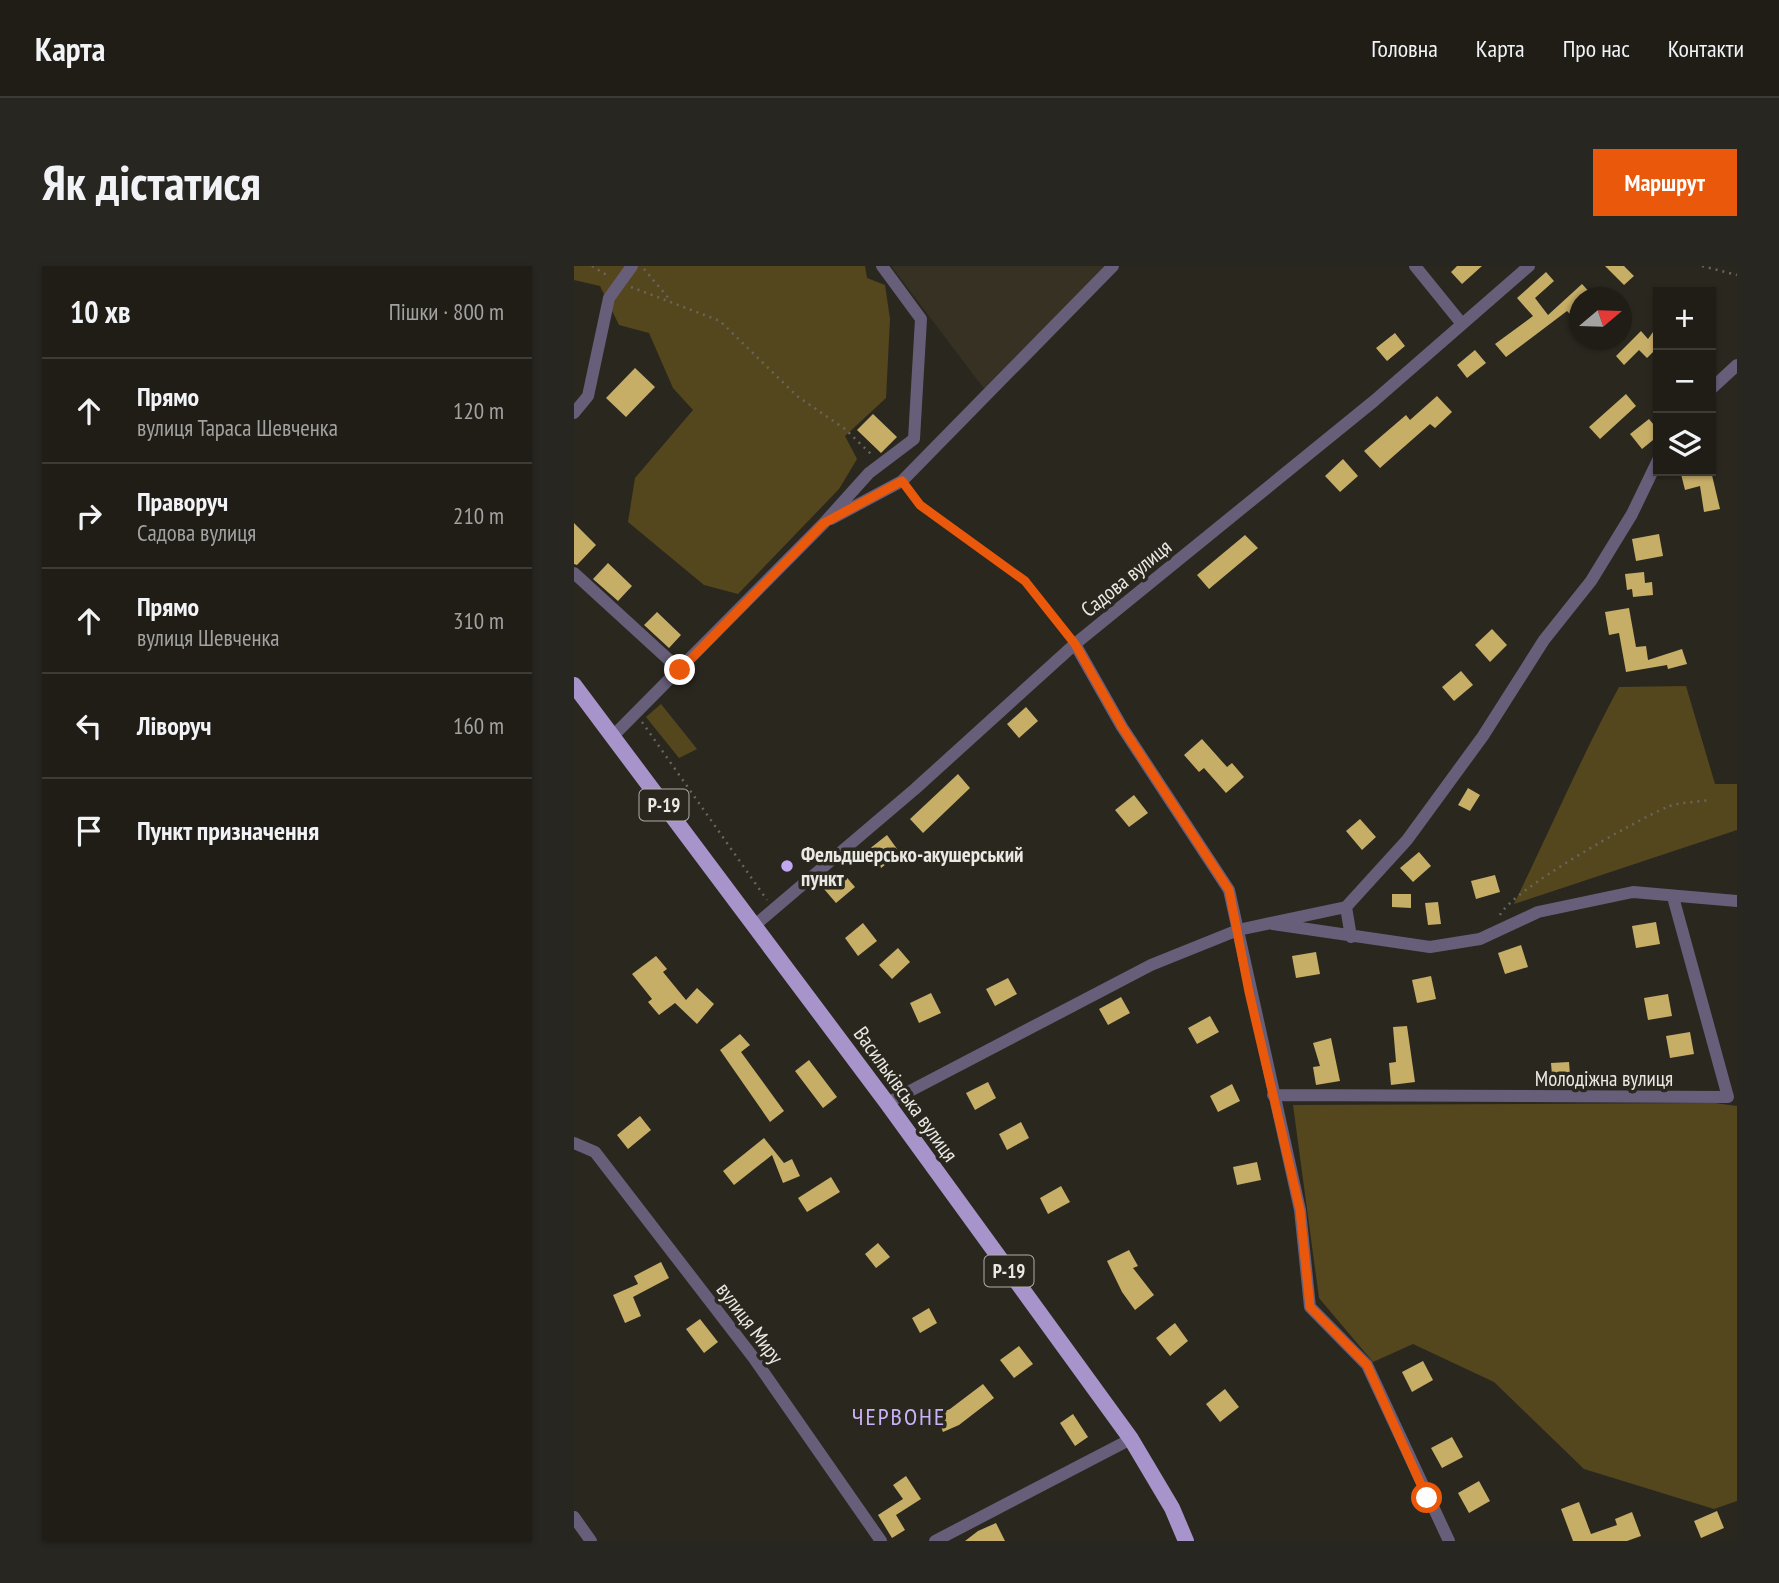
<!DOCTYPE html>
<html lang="uk">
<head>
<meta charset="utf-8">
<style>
	:root { --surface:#201d17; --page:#282620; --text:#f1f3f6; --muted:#a2a2a1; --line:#3d3b36; --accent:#ea580c }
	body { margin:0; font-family:"PT Sans Narrow",sans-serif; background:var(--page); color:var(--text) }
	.controls { position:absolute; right:21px; top:21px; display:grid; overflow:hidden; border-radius:0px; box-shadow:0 2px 5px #0004 }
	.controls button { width:63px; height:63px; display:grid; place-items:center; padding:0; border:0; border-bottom:2px solid var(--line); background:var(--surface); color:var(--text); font:35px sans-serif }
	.compass { position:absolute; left:995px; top:21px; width:63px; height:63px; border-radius:50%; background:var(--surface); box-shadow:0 2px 5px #0004; rotate:71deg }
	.stop { position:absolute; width:21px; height:21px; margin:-16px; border:5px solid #ea580c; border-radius:50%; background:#fff }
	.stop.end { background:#ea580c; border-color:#fff; box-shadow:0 2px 7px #0008 }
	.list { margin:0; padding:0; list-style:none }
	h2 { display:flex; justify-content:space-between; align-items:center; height:91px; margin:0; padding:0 28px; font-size:30px }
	h2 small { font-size:23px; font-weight:400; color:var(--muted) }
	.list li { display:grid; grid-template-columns:46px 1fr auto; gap:21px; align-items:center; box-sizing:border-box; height:105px; padding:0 28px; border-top:2px solid var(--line) }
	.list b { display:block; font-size:26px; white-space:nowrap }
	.list p { margin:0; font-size:23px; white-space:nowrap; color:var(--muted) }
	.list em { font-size:23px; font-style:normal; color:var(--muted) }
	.icon { flex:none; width:38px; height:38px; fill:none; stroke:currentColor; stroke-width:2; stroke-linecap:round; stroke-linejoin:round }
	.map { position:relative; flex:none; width:1163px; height:1275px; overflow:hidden; border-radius:0px }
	header { display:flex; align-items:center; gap:42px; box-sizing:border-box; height:98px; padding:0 35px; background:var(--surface); border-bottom:2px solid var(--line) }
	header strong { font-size:33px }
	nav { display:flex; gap:38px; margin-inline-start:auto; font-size:24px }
	.intro { display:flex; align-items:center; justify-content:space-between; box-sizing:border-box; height:168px; padding:0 42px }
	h1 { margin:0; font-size:49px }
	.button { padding:18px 32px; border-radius:0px; background:var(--accent); color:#fff; font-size:24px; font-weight:700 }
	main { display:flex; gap:42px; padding:0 42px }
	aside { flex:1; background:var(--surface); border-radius:0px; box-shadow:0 2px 5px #0004 }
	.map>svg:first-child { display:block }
	.built { fill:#363123 }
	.green { fill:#55471d }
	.building { fill:#c7ae67 }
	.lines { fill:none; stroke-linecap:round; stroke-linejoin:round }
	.path { stroke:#68655e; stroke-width:2.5; stroke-dasharray:2 5; stroke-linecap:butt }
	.minor { stroke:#675e79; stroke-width:12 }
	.major { stroke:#a794cb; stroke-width:16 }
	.route { stroke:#ea580c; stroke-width:9 }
	.poi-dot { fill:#c2a8f2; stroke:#2a271f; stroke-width:2.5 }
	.labels { text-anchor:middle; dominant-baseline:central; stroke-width:7; stroke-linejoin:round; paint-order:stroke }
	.shield { fill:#2a271f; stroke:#b0aea8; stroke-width:2 }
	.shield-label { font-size:19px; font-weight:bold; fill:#eae8e3 }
	.street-label { font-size:21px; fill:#eae8e3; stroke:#2a271f }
	.poi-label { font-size:21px; font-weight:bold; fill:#eae8e3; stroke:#2a271f; text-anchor:start }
	.quarter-label { font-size:24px; letter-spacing:2px; fill:#cbb2f8; stroke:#2a271f }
</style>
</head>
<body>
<header>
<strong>Карта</strong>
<nav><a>Головна</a><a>Карта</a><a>Про нас</a><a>Контакти</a></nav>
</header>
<div class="intro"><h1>Як дістатися</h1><a class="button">Маршрут</a></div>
<main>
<aside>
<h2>10 хв<small>Пішки · 800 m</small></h2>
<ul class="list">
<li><svg class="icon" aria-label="ahead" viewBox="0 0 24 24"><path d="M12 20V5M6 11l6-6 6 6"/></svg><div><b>Прямо</b><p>вулиця Тараса Шевченка</p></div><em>120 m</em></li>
<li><svg class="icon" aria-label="right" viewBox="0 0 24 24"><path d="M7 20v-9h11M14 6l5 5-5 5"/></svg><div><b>Праворуч</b><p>Садова вулиця</p></div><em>210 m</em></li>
<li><svg class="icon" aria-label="ahead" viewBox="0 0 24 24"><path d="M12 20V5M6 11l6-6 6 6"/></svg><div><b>Прямо</b><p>вулиця Шевченка</p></div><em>310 m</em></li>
<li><svg class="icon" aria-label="left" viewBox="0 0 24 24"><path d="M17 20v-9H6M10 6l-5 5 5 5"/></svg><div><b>Ліворуч</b></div><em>160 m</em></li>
<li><svg class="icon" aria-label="arrive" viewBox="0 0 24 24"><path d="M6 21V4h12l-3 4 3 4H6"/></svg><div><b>Пункт призначення</b></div></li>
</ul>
</aside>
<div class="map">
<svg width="1163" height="1275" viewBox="0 0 1163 1275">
	<rect width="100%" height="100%" fill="#2a271f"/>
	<path class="built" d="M317,0H539L414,128Z"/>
	<path class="green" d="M0,0H291L293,12L311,19L316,53L312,132L271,170L283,193L265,223L164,328L130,319L54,256L61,212L119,144L99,122L75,67L45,59L26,20L0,14Z
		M1112,420L1141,518H1163V564L940,638C975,566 1007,492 1045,421Z
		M87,438L123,483L105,492L72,451Z
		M1141,837L1163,840V1235L1140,1243L1010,1203L920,1116L839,1078L799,1096L745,1032L719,839Z"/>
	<path class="building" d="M883,0H908L888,18L877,6Z
		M1031,0H1050L1060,10L1050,19Z
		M972,6L980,15L961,32L974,49L1008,18L1021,32H1005V43L998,50L993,45L932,91L921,78L959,50L943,32Z
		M1084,59V81L1073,92L1065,84L1050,99L1042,90L1067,65L1074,73Z
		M821,67L831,80L813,95L802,82Z
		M901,84L912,97L893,112L883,99Z
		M61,102L81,121L52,151L32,132Z
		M1052,128L1062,140L1026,173L1015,161Z
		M863,130L878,146L861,162L856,158L806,202L790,185L832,149L836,154Z
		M299,148L323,171L307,187L283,164Z
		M1075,153L1084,164V170L1068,183L1056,168Z
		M769,193L784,210L766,226L751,210Z
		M1120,205H1137L1146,243L1130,246L1126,220L1111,224L1107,208Z
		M0,257L22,279L3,299L0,298Z
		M1085,268L1089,290L1062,295L1058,273Z
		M671,269L684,282L635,323L623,309Z
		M34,297L58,320L44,335L19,313Z
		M1070,306L1071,317L1078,316L1079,329L1059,331L1058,323L1053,324L1051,308Z
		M1055,342L1062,381L1072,380L1074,394L1108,383L1113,398L1094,403L1093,399L1052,406L1045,367L1035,369L1031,346Z
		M83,346L107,369L95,382L70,359Z
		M918,363L933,379L916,396L901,379Z
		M887,405L899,419L880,435L868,421Z
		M452,441L464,455L445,472L433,458Z
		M628,473L653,501L658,497L670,511L652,527L630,502L625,506L610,489Z
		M384,508L396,522L349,567L336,553Z
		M894,522L906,529L896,545L884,539Z
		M560,529L574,547L555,561L541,544Z
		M786,553L802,571L788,584L772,565Z
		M313,569L326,587L307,602L294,584Z
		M845,586L857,600L839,616L826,602Z
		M269,607L281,621L262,637L250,623Z
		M921,609L926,626L902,633L897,615Z
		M818,628H837V642L818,641Z
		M864,636L867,658L854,659L851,637Z
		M1082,656L1086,678L1062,682L1058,660Z
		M289,657L303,675L284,690L271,672Z
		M947,679L954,701L931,708L924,687Z
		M324,682L336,696L318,713L305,699Z
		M742,686L746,708L722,712L718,690Z
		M82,690L93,703L89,706L112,734L123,722L140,738L123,758L101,737L85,749L74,736L78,733L58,708Z
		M857,710L862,733L843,737L838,714Z
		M434,712L443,728L421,740L412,723Z
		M357,727L367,747L345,757L336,737Z
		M1094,728L1098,750L1074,754L1070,732Z
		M547,731L556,747L534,759L525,743Z
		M636,750L645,766L623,778L614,762Z
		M833,760L841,816L817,819L815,797L822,796L819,761Z
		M1116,766L1120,788L1096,792L1092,770Z
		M166,768L176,779L167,786L210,845L196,856L146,784Z
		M757,772L766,815L742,819L739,801L746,800L739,777Z
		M235,794L263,831L249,842L221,805Z
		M995,796L997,821H979L977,797Z
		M414,816L422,832L401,844L392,827Z
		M658,818L666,835L644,846L636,830Z
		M66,850L77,864L54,883L43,869Z
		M447,856L455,872L433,884L425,868Z
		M190,872L210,897L218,893L226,910L209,917L198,889L160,919L149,905Z
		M683,896L687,914L663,919L659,901Z
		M257,911L266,926L233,946L224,932Z
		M487,920L496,936L474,948L466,932Z
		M304,977L316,991L302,1002L291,988Z
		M555,984L564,1000L559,1002L580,1029L561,1044L548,1026L533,995Z
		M87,996L95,1012L59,1031L67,1050L51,1057L39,1029L64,1018L60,1010Z
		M355,1042L363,1057L346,1067L338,1052Z
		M126,1053L144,1076L130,1087L112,1063Z
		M601,1057L614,1075L596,1090L582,1072Z
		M445,1080L459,1098L440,1112L426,1094Z
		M849,1095L859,1114L838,1126L828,1106Z
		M409,1118L420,1132L385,1159L369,1166L362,1149L376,1143Z
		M651,1123L665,1141L646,1156L632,1138Z
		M499,1148L514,1171L501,1180L486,1157Z
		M878,1171L889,1191L868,1202L857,1182Z
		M332,1210L347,1233L322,1249L331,1264L318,1272L304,1249L329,1233L319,1219Z
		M905,1215L916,1235L895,1247L884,1227Z
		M1005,1236L1017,1268L1043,1259L1041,1253L1058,1246L1067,1270L1053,1275H999L987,1243Z
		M1143,1245L1150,1262L1127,1272L1120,1255Z
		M422,1257L431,1275H391L404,1265Z"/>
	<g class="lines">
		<path class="path" d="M18,0L36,11
			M1128,0L1163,9
			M70,3L97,35
			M57,21L146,55L223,130L271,163L298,189
			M335,225L347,239L451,315L494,370
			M68,456L193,634
			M926,649C939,623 1061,555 1093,541C1106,536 1123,536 1136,534"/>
		<path class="minor" d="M841,0L888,58
			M1137,123L1163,99
			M0,147L14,130L35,32L58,0
			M257,253L328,215L539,0
			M0,307L106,404
			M501,378L548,461L655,624L726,944L736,1041L793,1099L875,1275
			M38,471L250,257L295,207L340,173L347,53L308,0
			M772,641L777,671
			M699,658L856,681L906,673L964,646L1059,626L1163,635
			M180,660L341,523L501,378L800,135L955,0
			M699,829L1154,831L1099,631
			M313,837L577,699L664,664L772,641L833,574L909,470L970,374L1017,315L1058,248L1084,194
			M0,877L21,886L179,1091L307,1275
			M0,1251L17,1275
			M361,1275L557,1173"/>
		<path class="major" d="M0,419L313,837L557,1173L598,1242L612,1275"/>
	</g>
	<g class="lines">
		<path class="route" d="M106,404L250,257L328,215L346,239L451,315L501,378L548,461L655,624L675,726L726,944L736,1041L793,1099L853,1232"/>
	</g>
	<circle class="poi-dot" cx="213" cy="600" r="7"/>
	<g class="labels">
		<g class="shield">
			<rect x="65.5" y="523.5" width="49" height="31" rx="5"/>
			<rect x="410.5" y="989.5" width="49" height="31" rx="5"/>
		</g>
		<g class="shield-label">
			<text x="90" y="539">Р-19</text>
			<text x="435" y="1005">Р-19</text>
		</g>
		<g class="street-label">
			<text transform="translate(552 312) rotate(-39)">Садова вулиця</text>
			<text x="1030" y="812">Молодіжна вулиця</text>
			<text transform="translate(332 828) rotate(54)">Васильківська вулиця</text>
			<text transform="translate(176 1057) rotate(53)">вулиця Миру</text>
		</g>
		<g class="poi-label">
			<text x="227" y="588">Фельдшерсько-акушерський<tspan x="227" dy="24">пункт</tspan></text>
		</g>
		<g class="quarter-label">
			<text x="325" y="1150">ЧЕРВОНЕ</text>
		</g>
	</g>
</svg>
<div class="controls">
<button>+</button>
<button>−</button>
<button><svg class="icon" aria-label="layers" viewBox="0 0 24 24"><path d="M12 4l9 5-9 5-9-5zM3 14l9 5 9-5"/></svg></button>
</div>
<svg class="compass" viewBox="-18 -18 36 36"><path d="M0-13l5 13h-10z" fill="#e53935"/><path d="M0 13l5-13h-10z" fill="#a2a2a1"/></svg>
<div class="stop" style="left:853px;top:1232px"></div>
<div class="stop end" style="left:106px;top:404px"></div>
</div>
</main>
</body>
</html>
